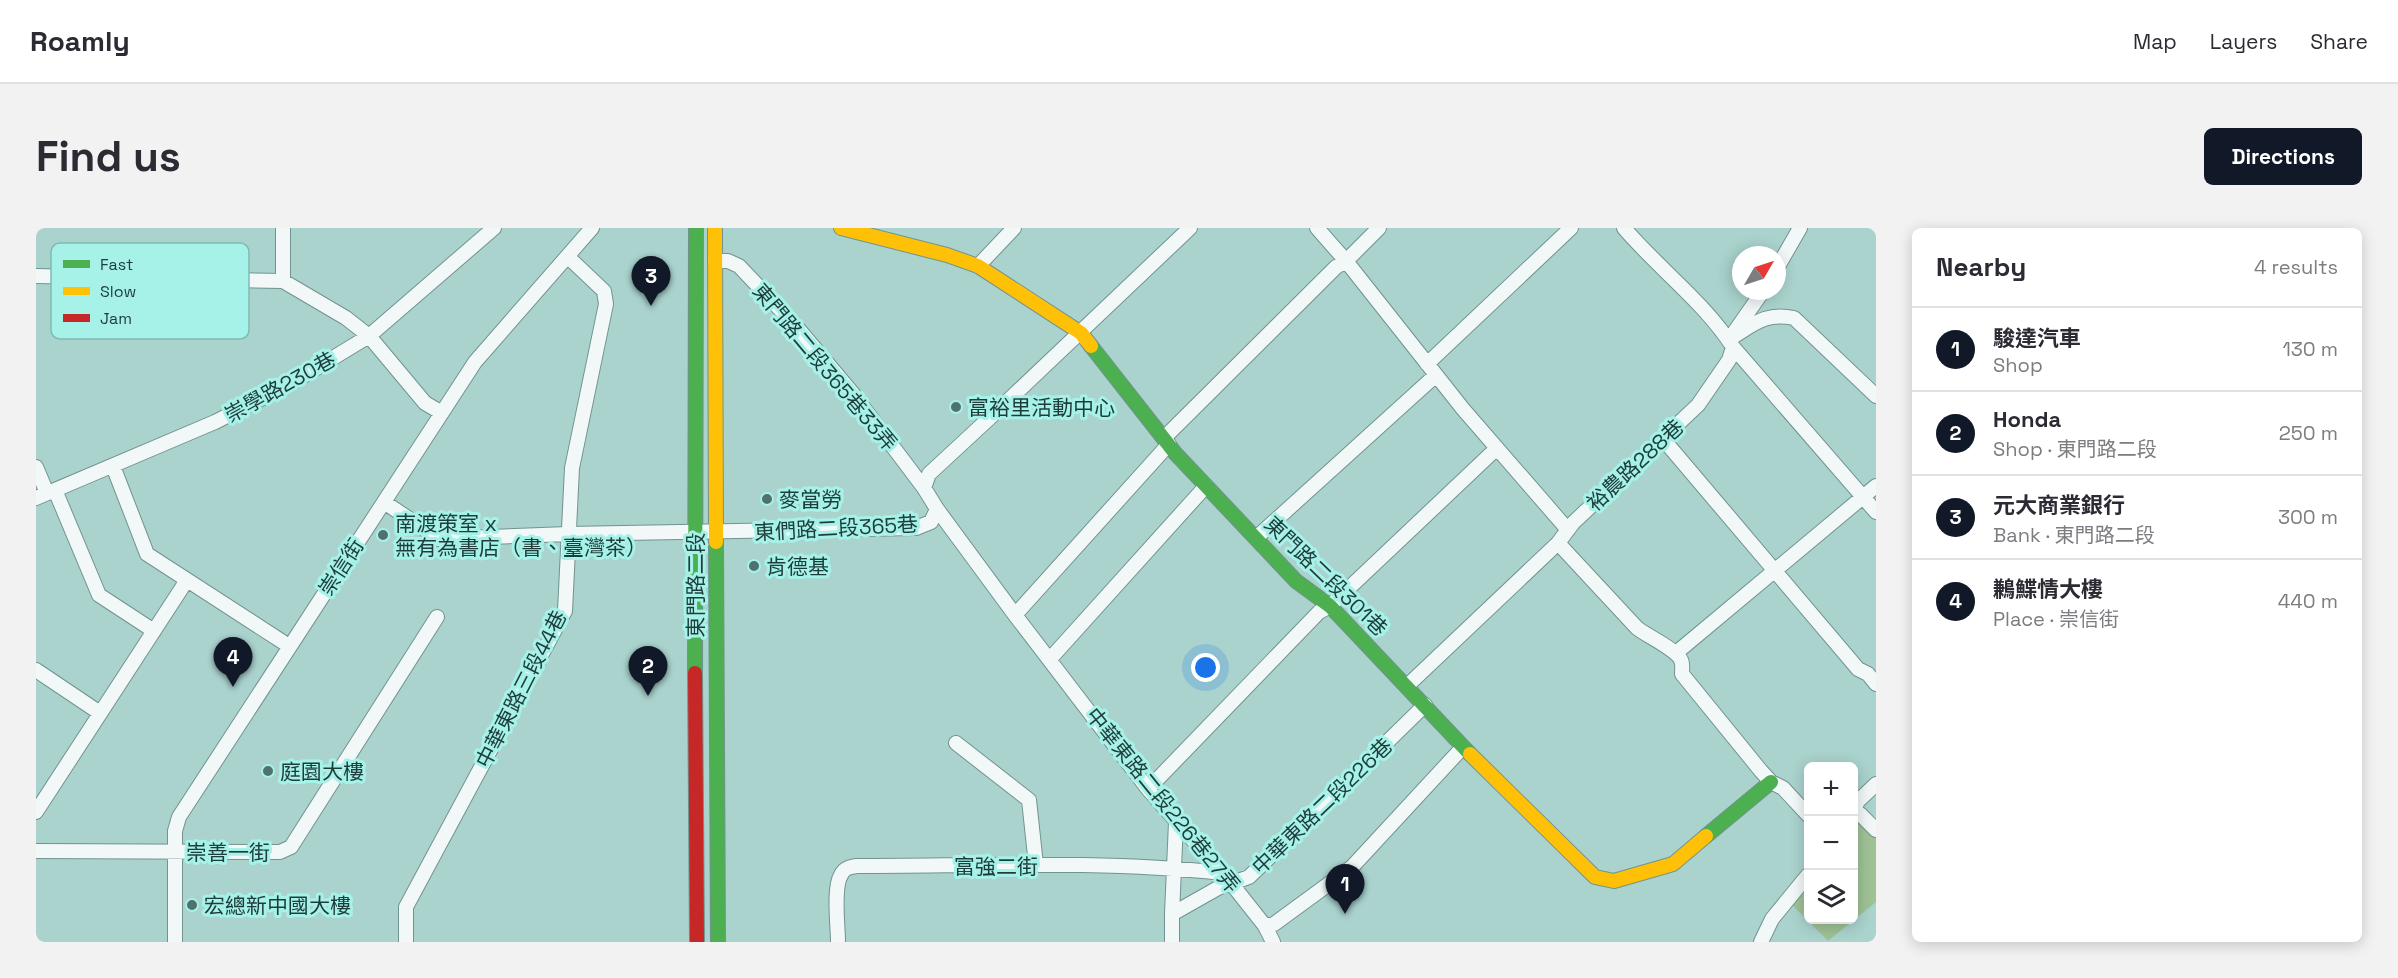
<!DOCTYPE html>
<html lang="en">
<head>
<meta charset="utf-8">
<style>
	:root { --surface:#fff; --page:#f2f2f3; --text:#2b2b33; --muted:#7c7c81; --line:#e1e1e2; --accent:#111827 }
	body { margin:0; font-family:"Space Grotesk","Noto Sans TC",sans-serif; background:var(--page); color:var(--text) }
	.controls { position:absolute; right:18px; bottom:18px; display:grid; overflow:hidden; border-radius:9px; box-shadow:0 3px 15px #0003 }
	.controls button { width:54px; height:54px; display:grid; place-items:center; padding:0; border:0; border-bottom:2px solid var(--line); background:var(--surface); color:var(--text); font:30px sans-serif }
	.compass { position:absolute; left:1696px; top:18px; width:54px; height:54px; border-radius:50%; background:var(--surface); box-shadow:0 3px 15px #0003; rotate:51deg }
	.you { position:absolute; left:1170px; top:440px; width:21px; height:21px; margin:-15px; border:4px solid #fff; border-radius:50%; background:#1a73e8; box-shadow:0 0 0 9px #1a73e833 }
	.badge { display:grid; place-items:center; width:39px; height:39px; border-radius:50%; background:var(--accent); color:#fff; font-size:20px; font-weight:700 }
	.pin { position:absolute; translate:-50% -50px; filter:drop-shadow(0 2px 3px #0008) }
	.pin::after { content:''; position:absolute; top:32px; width:21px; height:18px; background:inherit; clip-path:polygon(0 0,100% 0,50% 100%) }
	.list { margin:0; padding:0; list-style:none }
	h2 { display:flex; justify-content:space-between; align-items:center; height:78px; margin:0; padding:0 24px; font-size:26px }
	h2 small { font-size:20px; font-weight:400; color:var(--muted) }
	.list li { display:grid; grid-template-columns:39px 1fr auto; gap:18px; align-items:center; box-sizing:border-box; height:84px; padding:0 24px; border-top:2px solid var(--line) }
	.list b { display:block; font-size:22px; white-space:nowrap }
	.list p { margin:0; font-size:20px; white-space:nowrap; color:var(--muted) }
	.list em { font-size:20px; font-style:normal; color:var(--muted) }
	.icon { flex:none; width:33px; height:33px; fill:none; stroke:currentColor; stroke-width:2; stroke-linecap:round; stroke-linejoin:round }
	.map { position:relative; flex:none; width:1840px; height:714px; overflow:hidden; border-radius:9px }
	header { display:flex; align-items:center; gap:36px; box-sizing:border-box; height:84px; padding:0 30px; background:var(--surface); border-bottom:2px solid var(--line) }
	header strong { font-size:28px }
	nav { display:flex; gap:33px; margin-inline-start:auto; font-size:21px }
	.intro { display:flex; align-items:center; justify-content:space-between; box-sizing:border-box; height:144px; padding:0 36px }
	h1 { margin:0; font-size:42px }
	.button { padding:15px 27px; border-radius:9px; background:var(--accent); color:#fff; font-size:21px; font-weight:700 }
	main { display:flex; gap:36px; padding:0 36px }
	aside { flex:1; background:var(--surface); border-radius:9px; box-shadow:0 3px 15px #0003 }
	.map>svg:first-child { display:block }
	.green { fill:#9ec296 }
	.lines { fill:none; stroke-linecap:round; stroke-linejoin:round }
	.street-casing { stroke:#729390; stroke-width:16 }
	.fast-casing { stroke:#729390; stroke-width:16 }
	.slow-casing { stroke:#729390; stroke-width:16 }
	.jam-casing { stroke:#729390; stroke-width:16 }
	.street { stroke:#f2f8f8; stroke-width:14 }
	.fast { stroke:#4caf50; stroke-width:14 }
	.slow { stroke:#ffc107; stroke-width:14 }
	.jam { stroke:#c62828; stroke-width:14 }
	.poi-dot { fill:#4f726e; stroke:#a6f1e8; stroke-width:2 }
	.labels { text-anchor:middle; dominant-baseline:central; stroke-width:6; stroke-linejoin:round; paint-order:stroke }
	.street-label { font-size:21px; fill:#1e3d3a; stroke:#a6f1e8 }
	.poi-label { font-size:21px; fill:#1e3d3a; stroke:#a6f1e8; text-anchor:start }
	.key { fill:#a6f1e8; stroke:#7dbbb4; stroke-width:1.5 }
	.key-label { font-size:16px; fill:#1e3d3a }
</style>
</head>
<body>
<header>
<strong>Roamly</strong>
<nav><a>Map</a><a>Layers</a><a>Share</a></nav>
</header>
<div class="intro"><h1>Find us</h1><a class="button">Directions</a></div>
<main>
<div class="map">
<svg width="1840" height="714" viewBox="0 0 1840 714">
	<rect width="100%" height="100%" fill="#aad3ce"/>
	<path class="green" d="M1818,590L1840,606V674L1792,713L1753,674L1772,649V692H1818Z"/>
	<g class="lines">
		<defs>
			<path id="street" d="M247,0V53
				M1281,0L1310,33L1427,181L1532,302
				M679,33H692L703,38L759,97L818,167L888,260
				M942,38L978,0
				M1741,40L1764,0
				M0,48L247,53L310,90L333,108L389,175L406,185
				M1699,103L1727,63
				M1692,112C1717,97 1728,84 1758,90L1840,168
				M1697,119L1840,284
				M1391,136L1535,0
				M1128,210L1300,39L1310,33L1343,0
				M1627,211L1822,441L1832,446L1840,456
				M77,238L111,326L253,418
				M0,239L11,265
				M19,262L63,367L118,403
				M0,270L179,194L256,155L333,108L458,0
				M348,274L403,311L532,306L880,300L895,294L901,281L888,260L893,246L960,184L1154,0
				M901,281L979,387L1112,561L1195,655L1229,698L1237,714
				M1220,310L1400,147
				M1522,315L1601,400C1611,408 1640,421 1645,432C1647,436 1646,441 1646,446L1725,543L1735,554L1747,560L1772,587
				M979,387L1133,216
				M1640,425L1840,258
				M1014,431L1170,258
				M0,442L64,485
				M1371,458L1522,315L1537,295L1662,177L1693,132L1697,119C1668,74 1623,41 1588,0
				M920,515L993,572L1000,637
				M1112,561L1283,384L1294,378L1461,220
				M1818,581L1822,573L1840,556
				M0,584L151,352
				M1818,588L1824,586L1840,602
				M0,623L244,624L255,619L401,389
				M1136,686L1140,594
				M1229,698L1238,696L1316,639L1427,519
				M139,714V603L143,589L439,134L556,0
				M370,714V679L529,383L536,240L570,76L568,63L532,29
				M802,714C802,698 797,660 805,647C808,640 814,639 821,638C942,638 1065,632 1186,645
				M1136,714V686L1182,660L1213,649L1389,477
				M1725,714L1736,691L1772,647"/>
			<path id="fast" d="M1055,118L1139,225L1260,353L1294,378L1434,526
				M680,314L682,714
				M659,445L660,0
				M1670,608L1735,554"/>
			<path id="slow" d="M679,0L680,314
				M805,0L911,27L942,38L1045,105L1055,118
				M1434,526L1559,649L1578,653L1637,636L1670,608"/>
			<path id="jam" d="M659,445L661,714"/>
		</defs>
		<use href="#street" class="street-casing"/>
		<use href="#fast" class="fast-casing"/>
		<use href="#slow" class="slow-casing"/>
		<use href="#jam" class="jam-casing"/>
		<use href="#street" class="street"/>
		<use href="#fast" class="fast"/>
		<use href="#slow" class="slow"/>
		<use href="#jam" class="jam"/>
	</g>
	<g class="poi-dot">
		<circle cx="920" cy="179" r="6"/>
		<circle cx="731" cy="271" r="6"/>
		<circle cx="347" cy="307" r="6"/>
		<circle cx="718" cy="338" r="6"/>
		<circle cx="232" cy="543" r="6"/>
		<circle cx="156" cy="677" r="6"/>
	</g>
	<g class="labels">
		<g class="street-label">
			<text transform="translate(789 139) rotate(50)">東門路二段365巷33弄</text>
			<text transform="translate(244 159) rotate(-29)">崇學路230巷</text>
			<text transform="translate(1599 237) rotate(-43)">裕農路288巷</text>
			<text transform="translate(800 300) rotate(-3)">東們路二段365巷</text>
			<text transform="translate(305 339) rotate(-57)">崇信街</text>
			<text transform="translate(1290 348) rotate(44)">東門路二段301巷</text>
			<text transform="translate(659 357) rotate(-90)">東門路二段</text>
			<text transform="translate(485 461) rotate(-63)">中華東路三段44巷</text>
			<text transform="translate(1127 572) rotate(51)">中華東路二段226巷27弄</text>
			<text transform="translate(1286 578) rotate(-44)">中華東路二段226巷</text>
			<text x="192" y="624">崇善一街</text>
			<text x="960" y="638">富強二街</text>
		</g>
		<g class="poi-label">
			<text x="932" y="179">富裕里活動中心</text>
			<text x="743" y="271">麥當勞</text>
			<text x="359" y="295">南渡策室 x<tspan x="359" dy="24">無有為書店（書、臺灣茶）</tspan></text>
			<text x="730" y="338">肯德基</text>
			<text x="244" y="543">庭園大樓</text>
			<text x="168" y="677">宏總新中國大樓</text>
		</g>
	</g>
	<rect x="15" y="15" width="198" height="96" rx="9" class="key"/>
	<rect x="27" y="32" width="27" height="8" fill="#4caf50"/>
	<rect x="27" y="59" width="27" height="8" fill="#ffc107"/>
	<rect x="27" y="86" width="27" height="8" fill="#c62828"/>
	<g class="key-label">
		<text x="64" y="42">Fast</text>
		<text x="64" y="69">Slow</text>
		<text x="64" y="96">Jam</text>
	</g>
</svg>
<div class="controls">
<button>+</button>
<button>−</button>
<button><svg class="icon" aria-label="layers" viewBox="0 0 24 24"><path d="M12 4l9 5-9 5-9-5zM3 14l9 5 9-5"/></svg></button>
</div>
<svg class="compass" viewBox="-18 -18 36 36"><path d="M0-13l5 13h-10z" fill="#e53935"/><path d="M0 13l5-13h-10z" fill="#7c7c81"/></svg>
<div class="you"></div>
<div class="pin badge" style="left:1309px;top:686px">1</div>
<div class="pin badge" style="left:612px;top:468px">2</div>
<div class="pin badge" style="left:615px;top:78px">3</div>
<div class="pin badge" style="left:197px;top:459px">4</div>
</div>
<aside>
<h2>Nearby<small>4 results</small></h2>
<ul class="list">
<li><span class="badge">1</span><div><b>駿達汽車</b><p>Shop</p></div><em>130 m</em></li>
<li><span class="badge">2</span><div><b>Honda</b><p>Shop · 東門路二段</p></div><em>250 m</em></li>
<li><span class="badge">3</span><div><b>元大商業銀行</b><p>Bank · 東門路二段</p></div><em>300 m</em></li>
<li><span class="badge">4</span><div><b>鶼鰈情大樓</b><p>Place · 崇信街</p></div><em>440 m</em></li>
</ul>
</aside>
</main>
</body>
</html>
